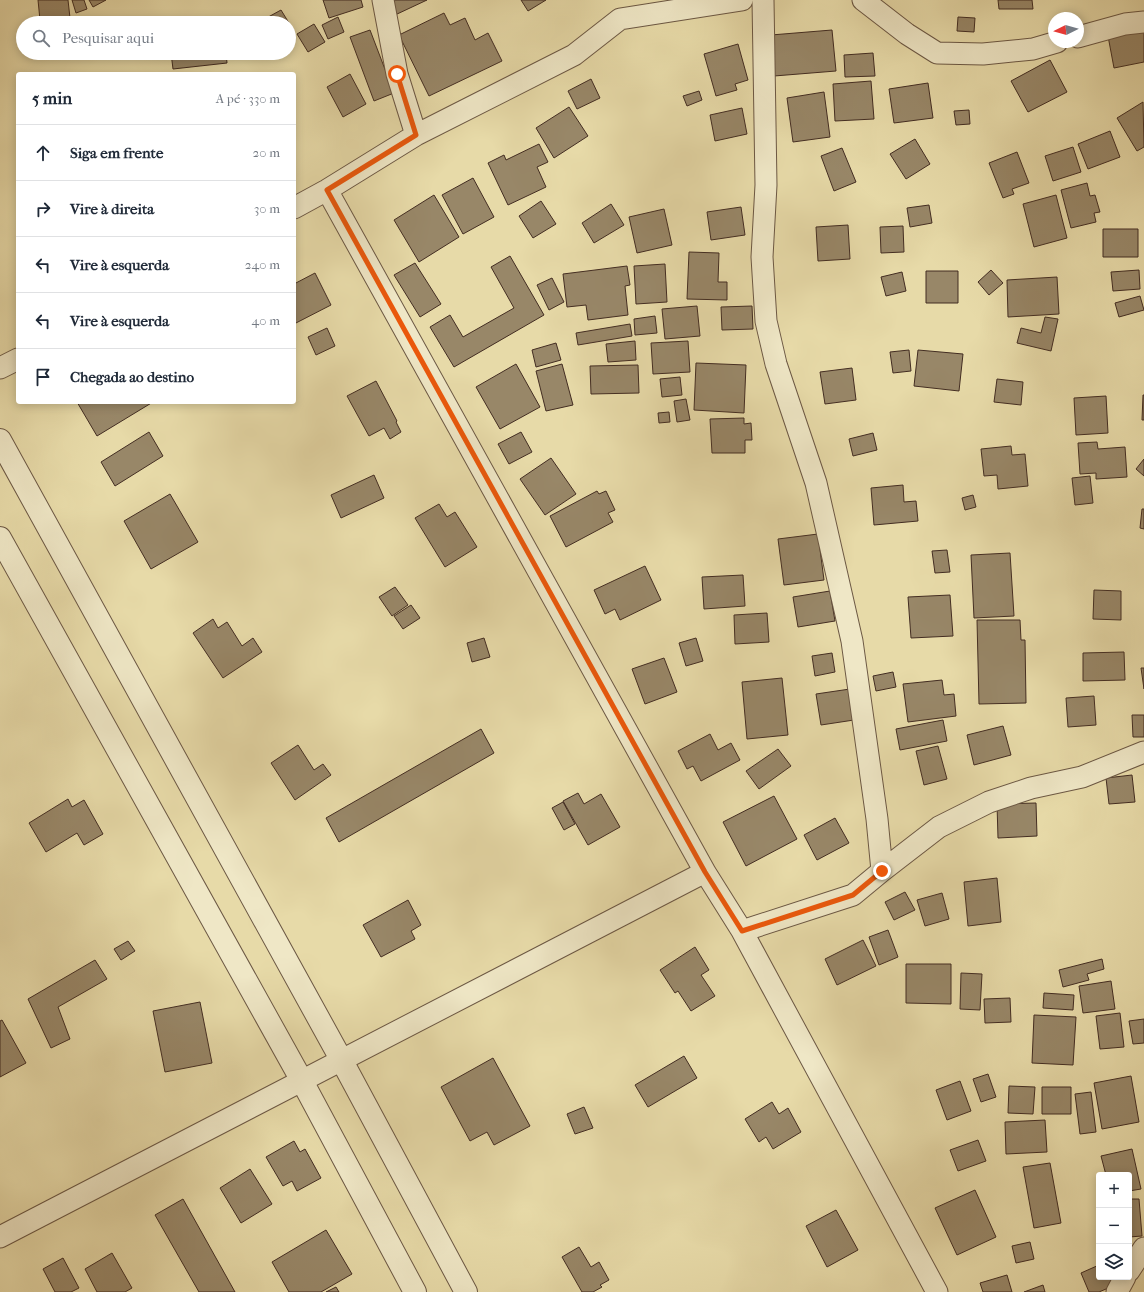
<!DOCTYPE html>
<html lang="pt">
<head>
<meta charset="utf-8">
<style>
	:root { --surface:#fff; --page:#f2f2f3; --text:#1f2937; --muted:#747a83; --line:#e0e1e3 }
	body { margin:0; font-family:"IM FELL French Canon",serif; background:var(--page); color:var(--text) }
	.controls { position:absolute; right:12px; bottom:12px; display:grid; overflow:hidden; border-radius:4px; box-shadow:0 2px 10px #0003 }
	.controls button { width:36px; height:36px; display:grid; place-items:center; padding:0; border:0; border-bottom:1px solid var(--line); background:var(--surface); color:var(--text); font:20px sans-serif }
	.compass { position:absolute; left:1048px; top:12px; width:36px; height:36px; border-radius:50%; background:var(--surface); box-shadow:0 2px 10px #0003; rotate:265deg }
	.stop { position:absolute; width:12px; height:12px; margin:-9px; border:3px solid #ea580c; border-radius:50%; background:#fff }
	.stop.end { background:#ea580c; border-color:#fff; box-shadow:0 1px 4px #0008 }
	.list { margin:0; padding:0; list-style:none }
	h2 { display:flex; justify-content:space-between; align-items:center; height:52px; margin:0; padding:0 16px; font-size:17px }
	h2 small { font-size:13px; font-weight:400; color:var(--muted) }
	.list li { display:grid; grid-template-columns:26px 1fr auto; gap:12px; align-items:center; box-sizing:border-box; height:56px; padding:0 16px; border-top:1px solid var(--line) }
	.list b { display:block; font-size:15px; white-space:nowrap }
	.list em { font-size:13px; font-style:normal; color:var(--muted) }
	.icon { flex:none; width:22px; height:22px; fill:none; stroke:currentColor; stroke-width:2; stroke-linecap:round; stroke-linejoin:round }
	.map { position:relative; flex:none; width:1144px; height:1292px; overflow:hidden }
	.search { position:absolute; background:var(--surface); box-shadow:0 2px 10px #0003; left:16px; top:16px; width:280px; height:44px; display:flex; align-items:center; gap:10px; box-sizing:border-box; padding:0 14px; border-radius:22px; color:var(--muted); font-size:15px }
	.panel { position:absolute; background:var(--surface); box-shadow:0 2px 10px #0003; left:16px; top:72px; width:280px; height:332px; border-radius:4px }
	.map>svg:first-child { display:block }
	.building { fill:#988768; stroke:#432d22 }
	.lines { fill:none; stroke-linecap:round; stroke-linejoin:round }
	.minor-casing { stroke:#6c5844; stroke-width:23 }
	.tertiary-casing { stroke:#6c5844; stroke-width:24 }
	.minor { stroke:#efe7c6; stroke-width:21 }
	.tertiary { stroke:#efe7c6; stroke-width:22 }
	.route { stroke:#ea580c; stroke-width:5 }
</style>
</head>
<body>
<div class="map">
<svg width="1144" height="1292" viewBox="0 0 1144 1292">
	<rect width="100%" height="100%" fill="#e7daa8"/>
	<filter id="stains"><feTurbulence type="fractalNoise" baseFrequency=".005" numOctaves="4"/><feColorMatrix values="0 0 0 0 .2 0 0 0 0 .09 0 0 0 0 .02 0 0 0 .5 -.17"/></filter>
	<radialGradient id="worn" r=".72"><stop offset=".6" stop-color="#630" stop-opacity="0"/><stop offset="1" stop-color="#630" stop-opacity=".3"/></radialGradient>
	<path class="building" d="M38,0H68L70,18L40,20Z
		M72,0H84L87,9L76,13Z
		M89,0H106L93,7Z
		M323,0H361L363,7L329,18Z
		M388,0H427L395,15Z
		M521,0H546L528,11Z
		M998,0H1032L1033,9H999Z
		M281,10L289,23H262L261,21Z
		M444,13L450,25L465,18L475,40L488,33L502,61L429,96L399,35Z
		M338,17L344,32L328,39L322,25Z
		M958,17L975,18L974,32L957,31Z
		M314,24L325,42L308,52L297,34Z
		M1144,29V62L1114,68L1108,36Z
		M370,30L394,93L374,101L350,37Z
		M832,30L836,71L774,76L771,35Z
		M738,44L748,80L735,84L737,90L716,96L704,54Z
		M171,53H226L227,63L173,69Z
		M873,53L875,76L845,77L844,55Z
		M1050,60L1067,92L1028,112L1011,81Z
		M350,74L366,104L343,117L327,87Z
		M591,79L600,98L577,109L568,91Z
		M871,81L874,119L835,121L833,84Z
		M928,83L933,118L894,123L889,89Z
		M699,91L702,100L687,106L683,96Z
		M824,92L830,137L793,142L787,98Z
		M1143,102L1144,147L1137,151L1117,118Z
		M569,107L588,136L554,158L536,128Z
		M742,108L747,134L715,141L710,115Z
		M969,110L970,124L956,125L954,111Z
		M1110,131L1120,157L1088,169L1078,144Z
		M915,139L930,164L906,179L890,154Z
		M539,144L548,162L537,167L546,187L508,205L488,163L504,155L506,160Z
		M1073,147L1081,172L1053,181L1045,156Z
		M842,148L856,182L834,191L821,156Z
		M1017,152L1029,183L1012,189L1014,194L1003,198L989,163Z
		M473,178L494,217L463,234L442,195Z
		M1087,183L1090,196L1095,195L1100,212L1094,213L1096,222L1071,228L1061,190Z
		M434,195L459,237L419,262L394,220Z
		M1056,195L1067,238L1034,247L1023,204Z
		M541,201L556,224L533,238L519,216Z
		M611,204L624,225L594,243L582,223Z
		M929,205L932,223L910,227L907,208Z
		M741,207L745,235L711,240L707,212Z
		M664,209L672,245L637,253L629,217Z
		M848,225L850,259L818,261L816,227Z
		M903,226L904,252L881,253L880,227Z
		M1103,229H1138V257H1103Z
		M689,252L719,253L718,282H727V300L687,299Z
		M510,256L544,315L454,367L430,327L450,315L463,337L514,308L491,267Z
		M415,263L441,304L420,317L394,275Z
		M665,264L667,302L636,304L634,266Z
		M627,266L630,285L625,286L628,315L588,320L586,305L567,307L563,274Z
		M991,270L1003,283L989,295L978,282Z
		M1139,270L1140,289L1113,291L1111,272Z
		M926,271H958V303H926Z
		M902,272L906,291L886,296L881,277Z
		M315,273L331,305L294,324V284Z
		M1057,277L1059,314L1008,317L1007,280Z
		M552,278L564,302L549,310L537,285Z
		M1140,296L1144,310L1119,317L1115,303Z
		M697,306L700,336L665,339L662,309Z
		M752,306L753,329L722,330L721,307Z
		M655,316L657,333L635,335L634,319Z
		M1045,317L1058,319L1051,351L1017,343L1021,328L1041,333Z
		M630,324L632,336L578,345L576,333Z
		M327,328L335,346L316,355L308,337Z
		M635,341L636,360L608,362L606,344Z
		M688,341L690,372L653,374L651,343Z
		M556,343L561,360L536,367L532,350Z
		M909,350L911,371L893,373L890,352Z
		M918,350L963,354L959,391L914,386Z
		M696,363L746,365L744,413L694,410Z
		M516,364L540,407L500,429L476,387Z
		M562,364L573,405L546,411L536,371Z
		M638,365L639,393L591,394L590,366Z
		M852,368L856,400L825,404L820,372Z
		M680,377L682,395L662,397L660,379Z
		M997,379L1023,382L1021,405L994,402Z
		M376,381L397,421L396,422L401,432L390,439L384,428L369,436L347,396Z
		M1143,395H1144V420H1142Z
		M1106,396L1108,433L1076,435L1074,398Z
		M686,399L690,420L677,422L674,401Z
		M77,402H153L97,436Z
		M669,412L670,422L659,423L658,413Z
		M744,418V424L751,423L752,440H745V453H712L710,419Z
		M149,432L163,456L115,486L101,462Z
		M521,432L532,452L509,464L498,444Z
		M873,433L877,450L853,456L849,439Z
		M1097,442L1098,449L1125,447L1127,477L1096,479V473L1080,474L1078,443Z
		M1011,446L1012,455L1025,454L1028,486L998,489L997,475L984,476L981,449Z
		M551,458L576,494L545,515L520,479Z
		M1144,459V476L1136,469Z
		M374,475L384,498L341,518L331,495Z
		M1090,476L1093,503L1075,505L1072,478Z
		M903,485L904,502L916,501L918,521L874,525L871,488Z
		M597,491L599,494L606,491L615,510L608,513L613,522L566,547L550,516Z
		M170,494L198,542L151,569L124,521Z
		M973,495L976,507L965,510L962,498Z
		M439,504L447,517L455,512L477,547L445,567L415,518Z
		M1142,509H1144V529L1140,528Z
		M818,534L824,580L784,585L778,539Z
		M947,550L950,572L935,573L932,551Z
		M1010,553L1014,616L974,618L971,555Z
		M645,566L661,600L620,620L615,609L605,614L594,590Z
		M743,575L745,606L704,609L702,577Z
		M395,587L408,605L392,616L379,597Z
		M1094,590L1121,591V620L1093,619Z
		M830,591L835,621L798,627L793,597Z
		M950,595L953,636L911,638L908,597Z
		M411,605L420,618L403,629L394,616Z
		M767,613L769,642L735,644L734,615Z
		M213,619L218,628L227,622L242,646L253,638L262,652L223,678L193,633Z
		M977,620H1020L1021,640H1025L1026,703L979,704Z
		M484,638L490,657L472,662L467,643Z
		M696,638L703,661L686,666L679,643Z
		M1124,652L1125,680L1083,681V653Z
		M832,653L835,672L815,676L812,656Z
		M664,658L677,692L645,704L632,669Z
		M1141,668H1144V689Z
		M893,672L896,687L876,691L873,676Z
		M782,678L788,735L747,739L742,682Z
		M942,680L944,695L954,694L956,716L908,722L903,684Z
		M850,689L854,720L821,725L816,694Z
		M1094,696L1096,725L1068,727L1066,698Z
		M1132,715H1144V737H1133Z
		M943,720L947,741L900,750L896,729Z
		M1003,726L1011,755L974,765L967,735Z
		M481,729L494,753L339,842L326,818Z
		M710,734L718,750L731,743L740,760L701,781L693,766L687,769L678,751Z
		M298,745L314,770L323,764L331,775L295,800L271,763Z
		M938,746L947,779L924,785L916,751Z
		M778,749L791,766L759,789L746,771Z
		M1132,775L1135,802L1109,804L1106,778Z
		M578,793L584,804L601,794L620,827L588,845L563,801Z
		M774,796L797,839L746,866L723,822Z
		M68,799L72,807L84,800L103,834L84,845L77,833L46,852L29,823Z
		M563,802L575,824L564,830L552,808Z
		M1036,803L1037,836L998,838L997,804Z
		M835,818L849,843L817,860L804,835Z
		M997,878L1001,922L968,926L964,882Z
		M905,892L915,910L894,920L885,902Z
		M942,893L949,919L925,926L917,900Z
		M408,900L421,925L411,931L415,939L381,957L363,925Z
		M888,930L898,957L879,965L869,937Z
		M863,940L876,966L837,985L825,959Z
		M128,941L135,951L121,960L114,949Z
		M695,947L709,970L701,975L715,996L691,1011L678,991L675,993L660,970Z
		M1102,959L1104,969L1087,974L1089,980L1063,987L1059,970Z
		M95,960L107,979L58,1007L70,1039L51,1048L28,999Z
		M906,964H951V1004L906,1003Z
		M961,973L982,974L980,1010L960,1009Z
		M1111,981L1115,1009L1083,1013L1079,986Z
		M1044,993L1074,995L1073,1010L1043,1008Z
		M1010,998L1011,1022L985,1023L984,999Z
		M200,1002L212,1063L165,1072L153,1011Z
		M1120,1013L1124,1047L1100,1049L1096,1016Z
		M1034,1015L1076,1017L1073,1065L1032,1063Z
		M1144,1019V1043L1133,1044L1129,1021Z
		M2,1020L26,1063L0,1077V1021Z
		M684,1056L697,1078L648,1107L635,1085Z
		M493,1058L530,1126L494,1145L487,1132L470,1141L441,1087Z
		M988,1074L996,1097L981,1102L973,1079Z
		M1131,1076L1139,1122L1102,1129L1094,1083Z
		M960,1081L971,1111L947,1120L936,1090Z
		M1009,1086L1035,1087L1033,1114L1008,1113Z
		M1042,1087H1071V1114H1042Z
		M1091,1092L1096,1132L1080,1134L1075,1094Z
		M772,1102L779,1114L788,1108L801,1132L773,1149L766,1137L759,1142L745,1119Z
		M584,1107L593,1128L575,1134L567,1114Z
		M1045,1120L1047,1152L1006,1154L1005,1122Z
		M978,1140L986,1161L958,1171L950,1150Z
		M294,1141L300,1152L305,1149L321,1178L297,1191L292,1181L283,1186L266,1157Z
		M1132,1149L1141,1189L1129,1191V1175H1106L1101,1156Z
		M1050,1163L1061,1223L1034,1228L1023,1167Z
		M250,1169L272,1204L241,1223L220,1188Z
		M975,1190L996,1237L957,1255L935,1208Z
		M183,1199L235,1292H199L155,1215Z
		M1129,1199H1139L1142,1236L1129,1237Z
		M836,1210L858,1250L827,1267L806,1226Z
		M326,1230L352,1274L321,1292H289L272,1262Z
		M1030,1242L1034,1259L1016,1263L1012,1246Z
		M579,1247L591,1267L599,1262L609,1280L600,1285L602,1287L593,1292H582L562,1257Z
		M112,1253L132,1288L125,1292H97L85,1269Z
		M63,1258L79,1288L71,1292H55L43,1269Z
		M1099,1265V1277H1117L1120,1283L1099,1292H1089L1081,1273Z
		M1007,1275L1012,1292H983L980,1283Z
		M1043,1285L1045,1292H1024Z
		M336,1287L339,1292H326Z"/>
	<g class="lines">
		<defs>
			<path id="minor" d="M383,0L397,74L416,135
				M863,0L907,34L937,53L983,54L1033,49L1057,42
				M1078,37L1125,24L1144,22
				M294,208L327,190L416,135L574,55L620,19L742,0
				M0,368L18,359
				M882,871L939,827L989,802L1031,788L1082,777L1144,752
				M705,872L742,931L937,1292
				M742,931L853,895L882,871L877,819L852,641L816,483L776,364L766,321L762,257L766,185L763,0
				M0,1237L705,872L327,190
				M1129,1271L1144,1248
				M1117,1292L1125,1277"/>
			<path id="tertiary" d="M0,440L342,1061L466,1292
				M0,538L302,1081L415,1292"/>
		</defs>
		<use href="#minor" class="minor-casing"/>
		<use href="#tertiary" class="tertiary-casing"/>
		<use href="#minor" class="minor"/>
		<use href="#tertiary" class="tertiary"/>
	</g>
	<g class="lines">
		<path class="route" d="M397,74L416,135L327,190L705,872L742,931L853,895L882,871"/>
	</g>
	<rect width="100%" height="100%" filter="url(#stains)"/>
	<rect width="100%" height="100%" fill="url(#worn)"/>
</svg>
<div class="controls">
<button>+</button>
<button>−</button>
<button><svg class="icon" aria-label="layers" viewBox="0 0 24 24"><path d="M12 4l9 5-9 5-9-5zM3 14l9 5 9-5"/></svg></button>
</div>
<svg class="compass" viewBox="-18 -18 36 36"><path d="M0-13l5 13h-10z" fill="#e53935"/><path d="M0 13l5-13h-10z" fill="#747a83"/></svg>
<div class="stop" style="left:397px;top:74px"></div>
<div class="stop end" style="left:882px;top:871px"></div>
<div class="search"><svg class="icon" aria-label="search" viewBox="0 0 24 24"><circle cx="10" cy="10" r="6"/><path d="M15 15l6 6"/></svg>Pesquisar aqui</div>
<section class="panel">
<h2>5 min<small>A pé · 330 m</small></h2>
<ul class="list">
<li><svg class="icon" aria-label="ahead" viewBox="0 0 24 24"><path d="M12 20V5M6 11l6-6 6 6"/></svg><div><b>Siga em frente</b></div><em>20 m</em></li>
<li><svg class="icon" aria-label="right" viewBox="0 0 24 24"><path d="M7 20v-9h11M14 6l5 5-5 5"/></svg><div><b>Vire à direita</b></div><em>30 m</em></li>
<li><svg class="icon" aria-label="left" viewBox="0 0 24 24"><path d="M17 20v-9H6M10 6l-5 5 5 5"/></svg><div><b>Vire à esquerda</b></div><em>240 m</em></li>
<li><svg class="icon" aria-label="left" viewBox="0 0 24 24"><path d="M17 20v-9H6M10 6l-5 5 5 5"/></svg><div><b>Vire à esquerda</b></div><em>40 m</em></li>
<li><svg class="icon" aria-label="arrive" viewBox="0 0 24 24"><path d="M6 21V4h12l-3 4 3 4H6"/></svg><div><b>Chegada ao destino</b></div></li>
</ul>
</section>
</div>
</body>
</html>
